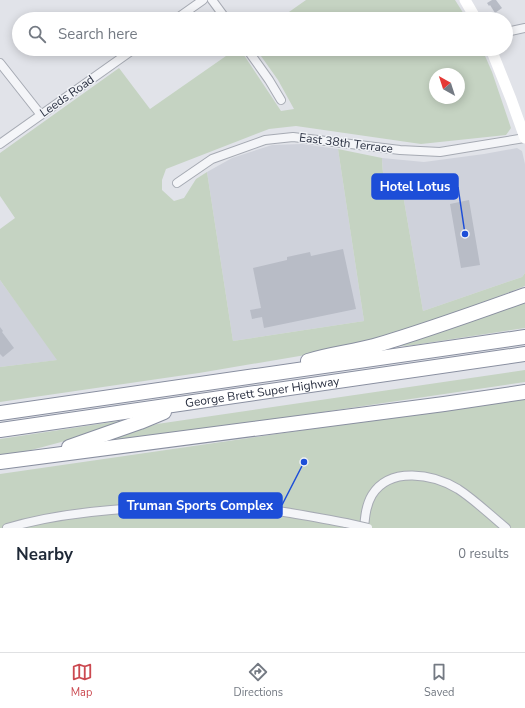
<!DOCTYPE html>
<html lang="en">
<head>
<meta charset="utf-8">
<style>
	:root { --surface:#fff; --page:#f6f6f7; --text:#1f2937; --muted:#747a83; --line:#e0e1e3; --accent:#cb4950 }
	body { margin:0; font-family:"Nunito Sans",sans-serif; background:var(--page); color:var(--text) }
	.compass { position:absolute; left:429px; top:68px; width:36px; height:36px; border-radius:50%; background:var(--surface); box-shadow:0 2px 10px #0003; rotate:321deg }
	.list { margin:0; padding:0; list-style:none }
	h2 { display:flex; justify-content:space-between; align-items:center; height:52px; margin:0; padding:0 16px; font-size:17px }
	h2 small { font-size:13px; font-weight:400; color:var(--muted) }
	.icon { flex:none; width:22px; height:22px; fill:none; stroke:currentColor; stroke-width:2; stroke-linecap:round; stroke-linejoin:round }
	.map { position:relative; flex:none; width:525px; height:528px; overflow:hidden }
	.search { position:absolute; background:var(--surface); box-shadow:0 2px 10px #0003; left:12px; right:12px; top:12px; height:44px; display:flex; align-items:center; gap:10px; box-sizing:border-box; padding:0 14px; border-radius:22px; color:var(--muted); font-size:15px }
	.sheet { height:124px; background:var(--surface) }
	nav { display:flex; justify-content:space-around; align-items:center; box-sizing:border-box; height:56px; border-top:1px solid var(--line); background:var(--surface); font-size:11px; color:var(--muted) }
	nav a { display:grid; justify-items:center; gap:2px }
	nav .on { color:var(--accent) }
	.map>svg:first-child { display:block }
	.built { fill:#cfd2db }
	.green { fill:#c5d3c2; fill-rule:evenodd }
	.building { fill:#b8bcc6 }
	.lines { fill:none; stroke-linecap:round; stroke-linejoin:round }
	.street-casing { stroke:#a6aab3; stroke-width:10 }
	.highway-casing { stroke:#898fa0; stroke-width:16 }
	.street { stroke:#f4f5f8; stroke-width:8 }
	.secondary { stroke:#fff; stroke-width:11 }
	.highway { stroke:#fff; stroke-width:14 }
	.street-bridge-casing { stroke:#a6aab3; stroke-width:10; stroke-linecap:butt }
	.street-bridge { stroke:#f4f5f8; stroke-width:8 }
	.labels { text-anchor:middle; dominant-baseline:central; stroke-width:3; stroke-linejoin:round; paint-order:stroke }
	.street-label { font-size:12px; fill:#2a3041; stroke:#f1f3f7 }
	.leader { fill:none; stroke:#1d4ed8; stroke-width:1.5 }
	.callout-dot { fill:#1d4ed8; stroke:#f1f3f7; stroke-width:1.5 }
	.callout { fill:#1d4ed8; stroke:#1d4ed8; stroke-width:1.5 }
	.callout-label { font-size:13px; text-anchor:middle; font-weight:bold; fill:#fff }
</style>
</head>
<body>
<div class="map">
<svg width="525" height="528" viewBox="0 0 525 528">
	<rect width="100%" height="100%" fill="#e1e3e9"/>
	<path class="built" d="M302,144L338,149L364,321L233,341L207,172L232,158L272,145Z
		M517,148L522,151L525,164V273L522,277L423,311L402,189L391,185L383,176L382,158L424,162L484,154Z
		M0,280L58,360L0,367Z"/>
	<path class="green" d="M306,0H455L467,19H279Z
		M236,49H240L281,111L294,109L278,80L256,49H482L492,72L511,128L506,135L421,144L296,126L269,129L166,169L162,180V190L174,201L184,198L196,179L207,172L233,341L364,321L338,149L382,158C383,178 382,182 402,189L423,311L522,277L525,273V286L390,339L335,350L199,373L0,402V367L57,360L0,280V229L15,218L0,196V153L119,68L150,109ZM435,74H459V98H435Z
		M525,303V328L414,345L390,347Z
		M525,370V382L93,446L112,438L157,424Z
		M525,398V528H0V474Z
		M119,421L120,423C80,436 41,450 0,456V439Z"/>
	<path class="building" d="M492,0H496L502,8L495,13L490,5L489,6L487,3Z
		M469,200L480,265L461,268L450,204Z
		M343,249L356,309L264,328L262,317L252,319L250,310L261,308L253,268L287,260V257L310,252L311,256Z
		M0,327L3,331L2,332L14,348L3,357L0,354Z"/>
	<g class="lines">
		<defs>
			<path id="street" d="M212,0L226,19
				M176,19L203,0
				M506,32L525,28
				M247,49L269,80L281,100
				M0,63L41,115
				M0,144L134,49
				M177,183L212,159L265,140L293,137L400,150L440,152L525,138
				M7,528C41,518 75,513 111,510C166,505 223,504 277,511C300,514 323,519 346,523
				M364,528C365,517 366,505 372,495C390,466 433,474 458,489C475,500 490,515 506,528"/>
			<g id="highway">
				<path d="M308,361C329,354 352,352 374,346C425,331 475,313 525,295"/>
				<path d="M0,413L525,337"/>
				<path id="s1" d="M0,430L525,354"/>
				<path d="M69,447L140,422L164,412"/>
				<path d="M0,462L444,404L525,392"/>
			</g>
		</defs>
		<use href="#street" class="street-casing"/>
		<use href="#highway" class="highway-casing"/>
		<use href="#street" class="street"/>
		<path class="secondary" d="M465,0L476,19
			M491,49L511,99L525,138"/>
		<use href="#highway" class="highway"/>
		<defs>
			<path id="street-bridge" d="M346,523L368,528"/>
		</defs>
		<use href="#street-bridge" class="street-bridge-casing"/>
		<use href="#street-bridge" class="street-bridge"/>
	</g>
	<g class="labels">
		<g class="street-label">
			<text transform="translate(67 96) rotate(-35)">Leeds Road</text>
			<text transform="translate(346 143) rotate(7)">East 38th Terrace</text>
			<text stroke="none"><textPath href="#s1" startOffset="265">George Brett Super Highway</textPath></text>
		</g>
	</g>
	<path class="leader" d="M465 234L458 187M304 462L282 505"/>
	<g class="callout-dot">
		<circle cx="465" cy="234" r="4"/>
		<circle cx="304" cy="462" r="4"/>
	</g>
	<g class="callout">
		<rect x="372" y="174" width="86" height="25" rx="4"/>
		<rect x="119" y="493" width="163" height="25" rx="4"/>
	</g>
	<g class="callout-label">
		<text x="415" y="191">Hotel Lotus</text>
		<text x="200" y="510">Truman Sports Complex</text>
	</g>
</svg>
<svg class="compass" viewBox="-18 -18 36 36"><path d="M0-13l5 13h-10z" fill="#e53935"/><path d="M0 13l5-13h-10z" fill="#747a83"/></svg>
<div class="search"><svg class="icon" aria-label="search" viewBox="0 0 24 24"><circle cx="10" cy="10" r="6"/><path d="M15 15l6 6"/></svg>Search here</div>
</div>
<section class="sheet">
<h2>Nearby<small>0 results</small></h2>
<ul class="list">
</ul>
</section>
<nav>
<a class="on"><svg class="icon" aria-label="map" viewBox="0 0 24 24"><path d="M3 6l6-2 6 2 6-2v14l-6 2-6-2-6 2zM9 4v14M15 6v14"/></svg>Map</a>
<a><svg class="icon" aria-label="directions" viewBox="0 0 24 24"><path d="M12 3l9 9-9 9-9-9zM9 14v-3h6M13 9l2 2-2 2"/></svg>Directions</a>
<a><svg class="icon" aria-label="saved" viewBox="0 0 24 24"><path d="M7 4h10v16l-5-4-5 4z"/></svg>Saved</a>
</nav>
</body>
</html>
